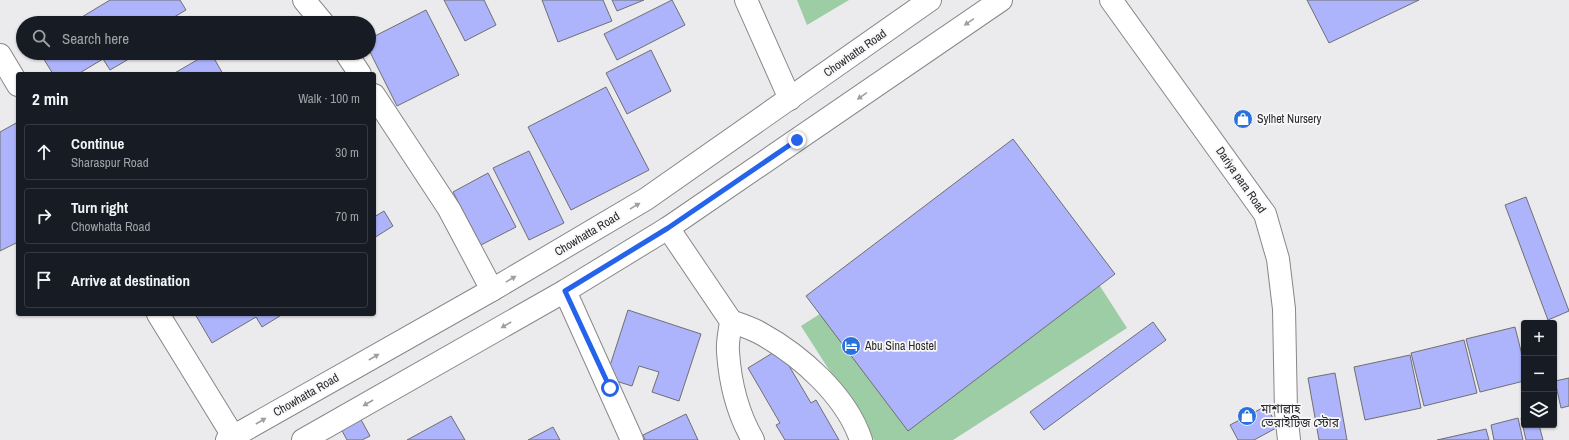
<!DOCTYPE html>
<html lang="en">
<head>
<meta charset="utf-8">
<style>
	:root { --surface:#171b24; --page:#20242c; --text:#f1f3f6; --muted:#9ea1a6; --line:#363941 }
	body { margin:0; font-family:"Archivo Narrow","Noto Sans Bengali",sans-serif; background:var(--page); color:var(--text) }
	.controls { position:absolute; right:12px; bottom:12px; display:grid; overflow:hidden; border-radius:4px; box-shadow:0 1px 3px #0004 }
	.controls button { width:36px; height:36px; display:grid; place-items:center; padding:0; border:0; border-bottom:1px solid var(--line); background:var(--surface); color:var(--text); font:20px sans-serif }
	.stop { position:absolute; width:12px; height:12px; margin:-9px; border:3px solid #2563eb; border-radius:50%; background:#fff }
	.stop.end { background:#2563eb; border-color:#fff; box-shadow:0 1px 4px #0008 }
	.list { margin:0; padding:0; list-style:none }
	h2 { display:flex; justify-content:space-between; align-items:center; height:52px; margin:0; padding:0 16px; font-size:17px }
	h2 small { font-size:13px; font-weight:400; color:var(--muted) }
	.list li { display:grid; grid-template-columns:26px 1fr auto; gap:12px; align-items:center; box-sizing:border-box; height:56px; margin:0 8px 8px; padding:0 8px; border:1px solid var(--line); border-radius:4px }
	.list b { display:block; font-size:15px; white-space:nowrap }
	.list p { margin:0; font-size:13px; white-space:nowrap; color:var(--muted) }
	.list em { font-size:13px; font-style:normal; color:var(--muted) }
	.icon { flex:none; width:22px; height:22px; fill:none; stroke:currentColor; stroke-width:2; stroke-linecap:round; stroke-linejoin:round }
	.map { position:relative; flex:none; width:1569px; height:440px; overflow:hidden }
	.search { position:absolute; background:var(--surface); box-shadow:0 1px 3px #0004; left:16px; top:16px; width:360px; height:44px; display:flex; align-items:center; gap:10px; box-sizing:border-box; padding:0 14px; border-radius:22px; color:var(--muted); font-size:15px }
	.panel { position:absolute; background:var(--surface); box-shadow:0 1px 3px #0004; left:16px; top:72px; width:360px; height:244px; border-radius:4px }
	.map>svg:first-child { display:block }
	.green { fill:#9ccda5 }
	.building { fill:#adb4fb; stroke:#6f6f71 }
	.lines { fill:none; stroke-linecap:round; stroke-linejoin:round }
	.minor-casing { stroke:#878789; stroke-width:24 }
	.major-casing { stroke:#878789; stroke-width:24 }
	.minor { stroke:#fff; stroke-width:22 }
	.major { stroke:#fff; stroke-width:22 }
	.oneway { fill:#9f9fa0 }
	.route { stroke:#2563eb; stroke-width:5 }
	.labels { text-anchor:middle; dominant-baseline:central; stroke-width:3.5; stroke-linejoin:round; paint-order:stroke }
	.street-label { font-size:12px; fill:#2a2a2b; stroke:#f8f8fa }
	.poi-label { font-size:12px; fill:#2a2a2b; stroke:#f8f8fa; text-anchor:start }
</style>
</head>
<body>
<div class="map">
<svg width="1569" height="440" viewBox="0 0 1569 440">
	<rect width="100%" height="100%" fill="#ebebed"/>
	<path class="green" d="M797,0H849L807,25Z
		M1031,179L1127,328L953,440H874L801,326Z"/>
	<path class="building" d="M110,0H180L186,10L164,23H72Z
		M444,0H484L496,25L465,41Z
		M542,0H603L612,21L558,42Z
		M612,0H644L617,11Z
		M672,0L685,25L617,60L604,34Z
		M1307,0H1419L1329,43Z
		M426,10L459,75L397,106L369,50V39Z
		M651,50L671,91L627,114L606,73Z
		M40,53H139L110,70L103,59L78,74H53Z
		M209,53H211L223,74H173Z
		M606,87L649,170L571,210L528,127Z
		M18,122V242L0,251V132Z
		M1013,139L1115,274L908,431L806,296Z
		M529,151L564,223L529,240L493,168Z
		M488,173L516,227L481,245L453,192Z
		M1526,197L1569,311L1548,320L1505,205Z
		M384,211L393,226L374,238V217Z
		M628,310L701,334L679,401L652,392L659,372L639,366L632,386L606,378Z
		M195,314H283L262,327L256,317L212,343Z
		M1153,322L1166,340L1044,430L1030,412Z
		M1515,327L1524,363V381L1480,392L1466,339Z
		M1464,340L1477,393L1424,406L1411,353Z
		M779,349L811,403L816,400L839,440H785L776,425L780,423L748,368Z
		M1410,355L1421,408L1365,420L1354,367Z
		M1335,373L1347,440H1319L1308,378Z
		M1569,378V406L1561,408L1555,381Z
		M1266,406L1278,427L1254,440H1238L1230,425Z
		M686,414L698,440H645L643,435Z
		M359,416L370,436L362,440H347L340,427Z
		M451,416L465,440H407Z
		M1518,418L1523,440H1494L1491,425Z
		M1521,418H1524V425H1539L1543,440H1526Z
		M553,427L560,440H528Z
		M1486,429L1489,440H1437Z"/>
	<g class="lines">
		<defs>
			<path id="minor" d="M304,0L323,23
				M746,0L790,99
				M1111,0L1265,214L1278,259L1284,309L1286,412L1289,440
				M346,53L360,74
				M0,55L18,85
				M374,95L449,209L492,290
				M668,228L731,321
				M565,291L632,440
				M158,314L233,436
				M753,440C738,414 730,382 728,352C727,342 730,331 731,321C741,325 751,328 760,333C800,355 846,395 861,440"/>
			<path id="major" d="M227,440L492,290L646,199L930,0
				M303,440L565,291L668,228L1001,0"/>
		</defs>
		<use href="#minor" class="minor-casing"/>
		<use href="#major" class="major-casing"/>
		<use href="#minor" class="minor"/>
		<use href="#major" class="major"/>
	</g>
	<defs><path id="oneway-solid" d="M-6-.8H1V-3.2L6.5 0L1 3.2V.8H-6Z"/></defs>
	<g class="oneway">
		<use href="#oneway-solid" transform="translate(969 22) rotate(145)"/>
		<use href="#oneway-solid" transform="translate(862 96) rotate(145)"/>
		<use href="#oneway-solid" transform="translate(635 206) rotate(-31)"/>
		<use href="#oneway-solid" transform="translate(511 279) rotate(-31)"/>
		<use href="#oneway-solid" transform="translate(506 325) rotate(150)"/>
		<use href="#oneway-solid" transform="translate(374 357) rotate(-30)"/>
		<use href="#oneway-solid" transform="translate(368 403) rotate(150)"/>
		<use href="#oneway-solid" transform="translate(261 421) rotate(-30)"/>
	</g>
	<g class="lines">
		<path class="route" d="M610,388L565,291L668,228L797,140"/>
	</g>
	<defs>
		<symbol id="shop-disc" viewBox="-11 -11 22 22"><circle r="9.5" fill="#2972de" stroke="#f8f8fa"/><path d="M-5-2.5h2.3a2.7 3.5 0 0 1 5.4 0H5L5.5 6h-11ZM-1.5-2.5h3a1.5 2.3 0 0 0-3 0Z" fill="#fff"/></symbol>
		<symbol id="hotel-disc" viewBox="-11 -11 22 22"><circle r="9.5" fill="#2972de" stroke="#f8f8fa"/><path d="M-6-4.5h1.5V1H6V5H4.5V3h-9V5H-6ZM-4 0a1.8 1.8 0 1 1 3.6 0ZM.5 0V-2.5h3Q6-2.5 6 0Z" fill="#fff"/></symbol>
	</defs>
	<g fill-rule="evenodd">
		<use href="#shop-disc" x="1232" y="108" width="22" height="22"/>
		<use href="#hotel-disc" x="840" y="335" width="22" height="22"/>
		<use href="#shop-disc" x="1236" y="405" width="22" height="22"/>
	</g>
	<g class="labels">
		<g class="street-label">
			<text transform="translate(855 53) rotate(-35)">Chowhatta Road</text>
			<text transform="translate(1241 180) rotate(55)">Dariya para Road</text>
			<text transform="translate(587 234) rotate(-31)">Chowhatta Road</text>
			<text transform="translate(306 395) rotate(-30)">Chowhatta Road</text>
		</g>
		<g class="poi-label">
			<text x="1257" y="119">Sylhet Nursery</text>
			<text x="865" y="346">Abu Sina Hostel</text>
			<text x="1261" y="409">মাশাল্লাহ<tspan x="1261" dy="14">ভেরাইটিজ স্টোর</tspan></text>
		</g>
	</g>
</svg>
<div class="controls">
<button>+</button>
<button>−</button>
<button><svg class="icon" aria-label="layers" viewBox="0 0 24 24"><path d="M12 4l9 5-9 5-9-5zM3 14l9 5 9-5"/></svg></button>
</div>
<div class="stop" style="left:610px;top:388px"></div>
<div class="stop end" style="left:797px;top:140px"></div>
<div class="search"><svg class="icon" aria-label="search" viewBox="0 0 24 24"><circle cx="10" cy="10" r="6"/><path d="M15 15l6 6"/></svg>Search here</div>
<section class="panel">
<h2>2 min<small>Walk · 100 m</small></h2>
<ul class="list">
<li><svg class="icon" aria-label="ahead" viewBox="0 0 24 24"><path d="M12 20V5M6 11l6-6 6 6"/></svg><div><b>Continue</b><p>Sharaspur Road</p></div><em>30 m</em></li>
<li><svg class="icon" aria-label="right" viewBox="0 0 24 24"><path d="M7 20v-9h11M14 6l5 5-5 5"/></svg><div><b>Turn right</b><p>Chowhatta Road</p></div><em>70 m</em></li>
<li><svg class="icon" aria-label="arrive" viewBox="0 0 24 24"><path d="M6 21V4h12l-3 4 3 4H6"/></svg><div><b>Arrive at destination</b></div></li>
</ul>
</section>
</div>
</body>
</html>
